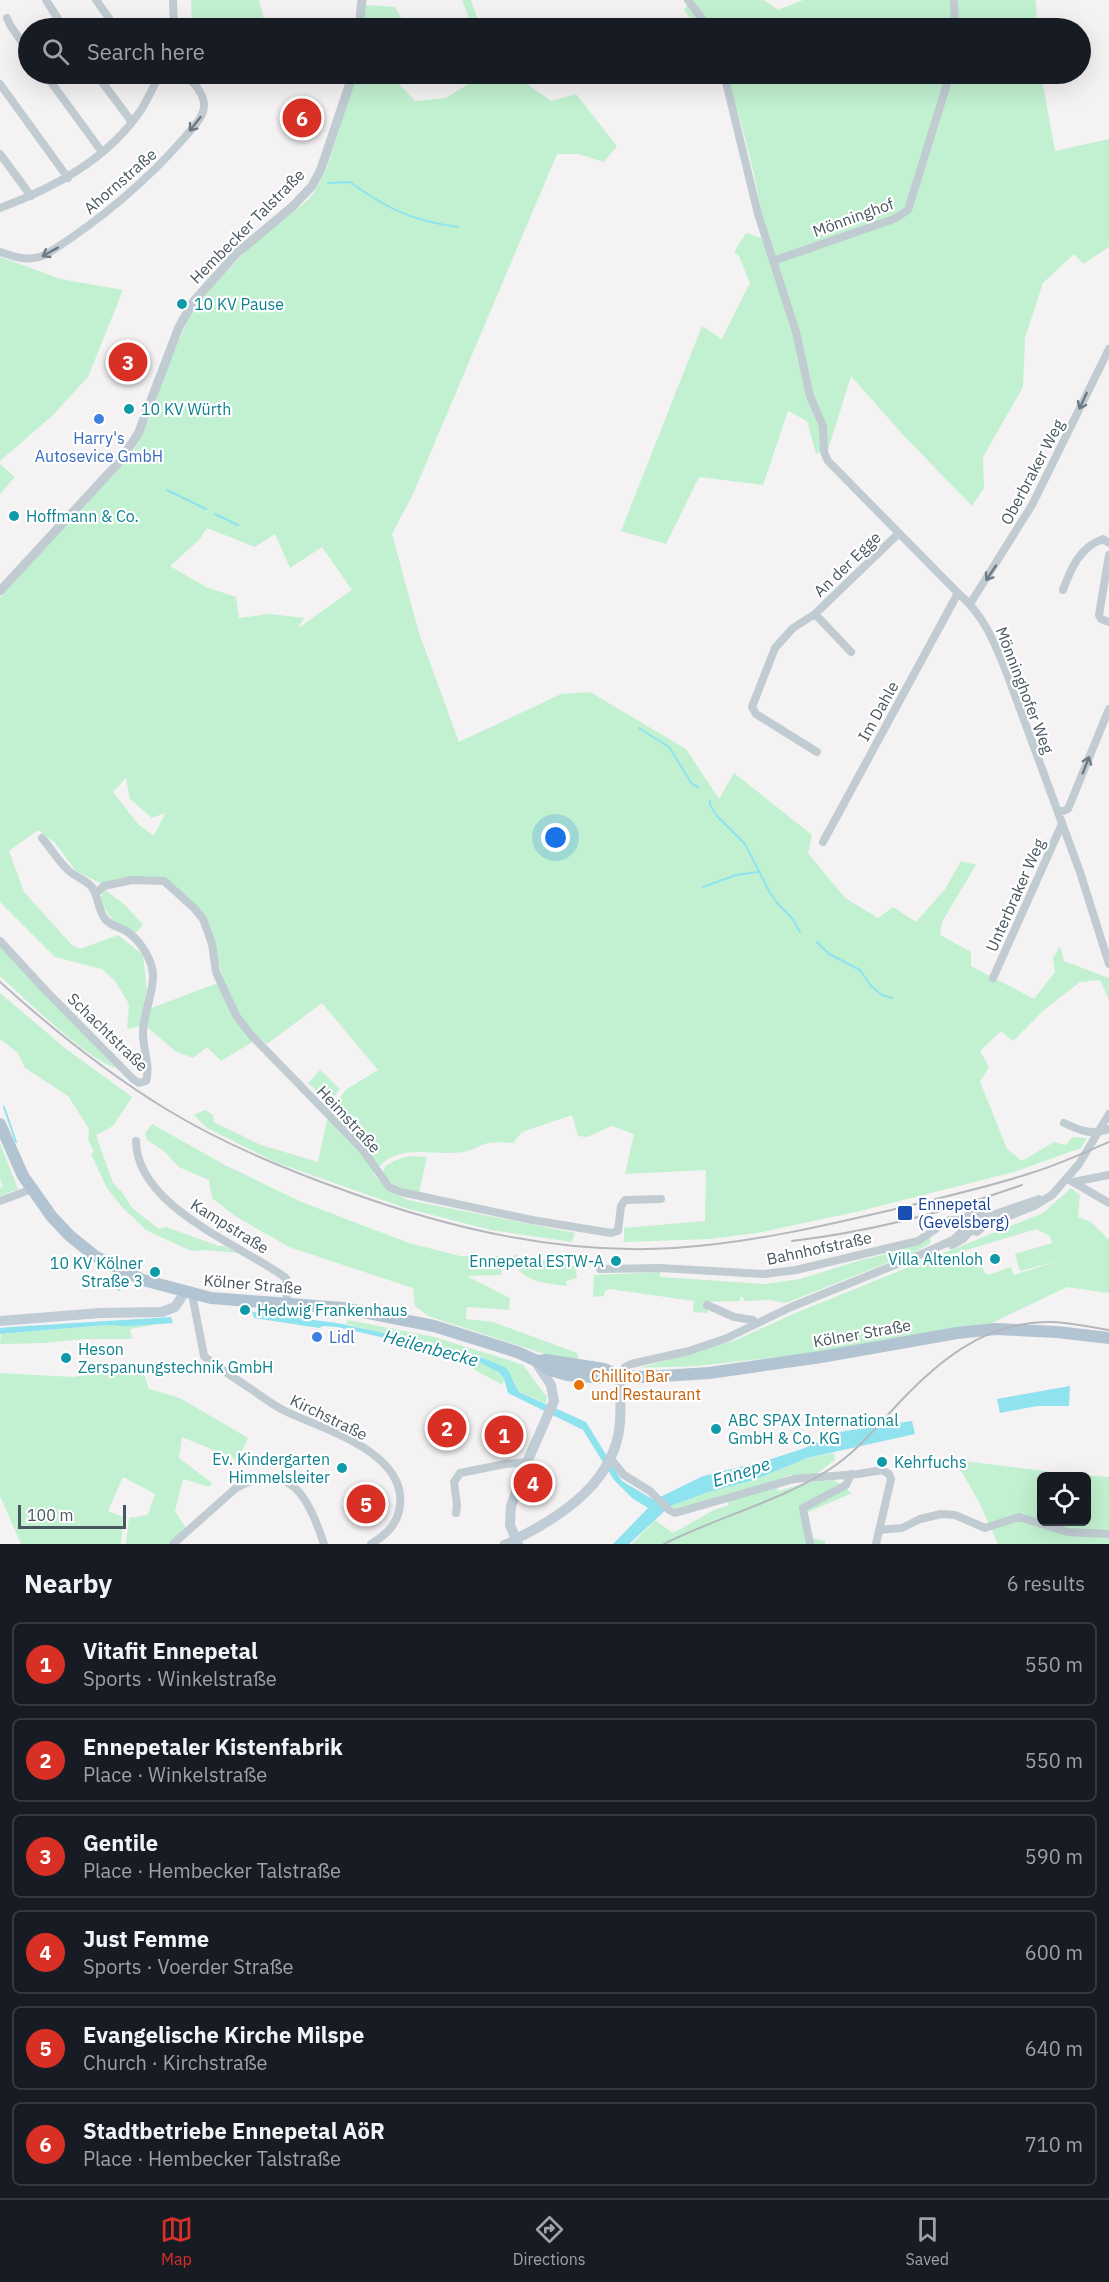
<!DOCTYPE html>
<html lang="en">
<head>
<meta charset="utf-8">
<style>
	:root { --surface:#171b24; --page:#20242c; --text:#f1f3f6; --muted:#9ea1a6; --line:#363941; --accent:#d93025 }
	body { margin:0; font-family:"IBM Plex Sans",sans-serif; background:var(--page); color:var(--text) }
	.controls { position:absolute; right:18px; bottom:18px; display:grid; overflow:hidden; border-radius:9px; box-shadow:0 6px 24px #0002 }
	.controls button { width:54px; height:54px; display:grid; place-items:center; padding:0; border:0; border-bottom:2px solid var(--line); background:var(--surface); color:var(--text); font:30px sans-serif }
	.scale { position:absolute; left:18px; bottom:15px; width:108px; box-sizing:border-box; padding-left:6px; border:3px solid #495761; border-top:0; font-size:16px; line-height:21px; white-space:nowrap; color:#495761; -webkit-text-stroke:4px #fff; paint-order:stroke }
	.you { position:absolute; left:556px; top:838px; width:21px; height:21px; margin:-15px; border:4px solid #fff; border-radius:50%; background:#1a73e8; box-shadow:0 0 0 9px #1a73e833 }
	.badge { display:grid; place-items:center; width:39px; height:39px; border-radius:50%; background:var(--accent); color:#fff; font-size:20px; font-weight:700 }
	.pin { position:absolute; translate:-50% -50%; border:3px solid #fff; box-shadow:0 2px 6px #0006 }
	.list { margin:0; padding:0; list-style:none }
	h2 { display:flex; justify-content:space-between; align-items:center; height:78px; margin:0; padding:0 24px; font-size:26px }
	h2 small { font-size:20px; font-weight:400; color:var(--muted) }
	.list li { display:grid; grid-template-columns:39px 1fr auto; gap:18px; align-items:center; box-sizing:border-box; height:84px; margin:0 12px 12px; padding:0 12px; border:2px solid var(--line); border-radius:9px }
	.list b { display:block; font-size:22px; white-space:nowrap }
	.list p { margin:0; font-size:20px; white-space:nowrap; color:var(--muted) }
	.list em { font-size:20px; font-style:normal; color:var(--muted) }
	.icon { flex:none; width:33px; height:33px; fill:none; stroke:currentColor; stroke-width:2; stroke-linecap:round; stroke-linejoin:round }
	.map { position:relative; flex:none; width:1109px; height:1544px; overflow:hidden }
	.search { position:absolute; background:var(--surface); box-shadow:0 6px 24px #0002; left:18px; right:18px; top:18px; height:66px; display:flex; align-items:center; gap:15px; box-sizing:border-box; padding:0 21px; border-radius:33px; color:var(--muted); font-size:22px }
	.sheet { height:654px; background:var(--surface) }
	nav { display:flex; justify-content:space-around; align-items:center; box-sizing:border-box; height:84px; border-top:2px solid var(--line); background:var(--surface); font-size:16px; color:var(--muted) }
	nav a { display:grid; justify-items:center; gap:3px }
	nav .on { color:var(--accent) }
	.map>svg:first-child { display:block }
	.green { fill:#c1f1d0; fill-rule:evenodd }
	.water { fill:#8ee3ef }
	.lines { fill:none; stroke-linecap:round; stroke-linejoin:round }
	.stream { stroke:#8ee3ef; stroke-width:2 }
	.minor { stroke:#c0cbd2; stroke-width:8 }
	.tertiary { stroke:#c0cbd2; stroke-width:9 }
	.secondary { stroke:#c0ccd6; stroke-width:10 }
	.primary { stroke:#b2c4d1; stroke-width:12 }
	.rail { stroke:#b4b8bd; stroke-width:2 }
	.oneway { stroke:#6d7a83 }
	.culture-dot { fill:#0f9aa8; stroke:#fff; stroke-width:2 }
	.shop-dot { fill:#3f7fe0; stroke:#fff; stroke-width:2 }
	.transit-dot { fill:#1a4fb4; stroke:#fff; stroke-width:2 }
	.food-dot { fill:#e8710a; stroke:#fff; stroke-width:2 }
	.labels { text-anchor:middle; dominant-baseline:central; stroke-width:4.5; stroke-linejoin:round; paint-order:stroke }
	.street-label { font-size:16px; fill:#495761; stroke:#fff }
	.culture-label { font-size:16px; fill:#0d838f; stroke:#fff; text-anchor:start }
	.shop-label { font-size:16px; fill:#366cbe; stroke:#fff }
	.transit-label { font-size:16px; fill:#164399; stroke:#fff; text-anchor:start }
	.food-label { font-size:16px; fill:#c56008; stroke:#fff; text-anchor:start }
	.water-label { font-size:18px; font-style:italic; fill:#0a8293; stroke:#fff }
</style>
</head>
<body>
<div class="map">
<svg width="1109" height="1544" viewBox="0 0 1109 1544">
	<rect width="100%" height="100%" fill="#f5f2f3"/>
	<path class="green" d="M191,0H259L266,28H192Z
		M462,0H471L481,28H473Z
		M691,0H764L778,10L803,0H1036L1037,28H699L684,10Z
		M366,5L395,7L407,28H363Z
		M356,74H423L396,81L415,101L446,98L478,78L527,84L551,101L576,94L617,146L604,162L579,154H557L413,494L392,534L419,633L459,742L561,694L590,692L686,749L719,799L734,773L812,835L808,853L845,898L878,918L893,907L916,922L945,889L961,861L976,865L942,922L940,935L971,952V966L1034,999L1055,972L1053,958L1060,946L1064,961L1109,978V1000L1100,980L1080,982L1044,1010L1013,1041L1001,1031L980,1051L989,1067L980,1082L1007,1149L1022,1161L1054,1142L1066,1145L1072,1137L1087,1138L1081,1148L1014,1172L860,1211L757,1233L709,1239L624,1242V1228L705,1221L706,1170L625,1174L634,1134L612,1126L587,1137L578,1136L572,1115L522,1132L513,1143C505,1143 494,1141 485,1144C478,1146 471,1151 463,1152C428,1157 397,1140 373,1174L389,1191L408,1200L575,1233L572,1242L491,1230L405,1208L275,1162L207,1128L194,1115L205,1110L213,1115L214,1122L261,1145L318,1162L329,1110L347,1089L378,1070L322,1003L267,1044L259,1038L221,1061L207,1047L193,1058L175,1051L146,1026L149,1009L223,981L215,943L205,918L165,879L123,878L100,883L76,871L55,843L38,830L9,851L24,892L72,945L80,949L118,935L143,955L147,990L141,1026L127,1029L129,1004L115,981L102,969L55,957L0,902V598L44,547L132,455L152,413L164,375L188,320L202,298L249,248L308,200L316,189L327,168ZM207,528L255,547L275,534L290,568L322,547L352,590L298,628L304,618L269,614L239,618L236,597L206,587L170,566L199,540ZM126,778L130,799L152,818L165,813L154,836L138,824L113,792Z
		M728,74H1041L1055,151L1109,139V247L1083,264L1074,254L1043,283L1025,338L1023,387L983,457L984,488L972,506L905,437L851,376L829,447L816,454L807,421L788,411L763,485L699,477L666,544L621,531L702,326L722,339L750,283L739,256L734,252L746,233L761,238L766,247C762,205 752,164 741,123C736,107 728,91 728,74Z
		M0,257L61,279L123,290L88,377L52,416L0,461Z
		M0,464L15,477L0,494Z
		M104,889L125,905L143,925L133,935C117,924 108,917 100,900Z
		M0,945L116,1068C89,1061 23,997 0,976Z
		M0,993L65,1048L132,1097L113,1126L96,1135L113,1183L122,1192L132,1208L159,1229L166,1227L219,1246H224L238,1253L206,1250L191,1251L146,1230L122,1207L107,1188L91,1154L94,1152L88,1139L89,1129L68,1096L25,1068L17,1052L0,1039Z
		M320,1070L340,1089L330,1102L308,1083Z
		M152,1124L225,1165L299,1201L409,1243L460,1256H503L501,1275L467,1276L510,1298L509,1310L467,1307L466,1319L493,1322L577,1353L579,1361L551,1356L428,1316L415,1306L413,1288L289,1247L235,1216L212,1198L209,1180L179,1167L164,1151L147,1140L145,1133Z
		M0,1143L18,1189L0,1196V1188L3,1186L0,1179Z
		M411,1156L427,1157L419,1193C386,1186 363,1166 411,1156Z
		M1071,1188L1080,1195L1078,1217L1091,1222L1109,1240V1293L1067,1287L990,1324L887,1339L814,1353L697,1366L640,1368L736,1340L793,1314L1043,1213ZM1036,1229L1050,1236L1052,1243L1015,1254L1020,1271L1058,1261L1014,1275L1011,1267L989,1275L985,1273C975,1251 971,1255 951,1259L950,1255Z
		M930,1237L931,1241L928,1245L915,1252L786,1303L770,1300L744,1301L743,1297H740V1301L707,1302L708,1313L693,1312L694,1301L610,1289L605,1291L604,1296L593,1297L594,1275L660,1272V1277L765,1284L800,1279L861,1260L902,1250L903,1247Z
		M515,1255L575,1266L577,1278L566,1281L567,1286C539,1282 527,1283 509,1259Z
		M348,1320L434,1337L512,1361L523,1365L547,1397L546,1403L519,1392L514,1380L480,1356L346,1324Z
		M158,1324L130,1329L132,1339H85L44,1343L0,1344L1,1334L106,1325Z
		M454,1355C473,1358 492,1363 504,1380L502,1385L452,1357Z
		M141,1366L149,1389L180,1398L248,1438L237,1460L182,1437L179,1458L212,1483L209,1487L183,1479L175,1511L188,1531L174,1544H126L129,1518L148,1515L155,1494L123,1477L108,1511L123,1517L121,1544H21L0,1496V1373L74,1377Z
		M834,1453L835,1460L815,1475H790L776,1481L778,1491L809,1482L834,1480L852,1493L806,1513L813,1538L825,1541V1544H632L655,1520L673,1533L714,1510L728,1505V1497L679,1510L670,1506L709,1492L754,1480L807,1458Z
		M955,1460L1061,1473L1109,1477V1544H998L980,1504ZM1042,1476H1086V1522H1042Z"/>
	<path class="water" d="M252,1312L337,1323L375,1331L473,1354L504,1367L508,1370L519,1392L586,1422L622,1481L654,1500L703,1476L768,1460L805,1448L839,1432L912,1421L915,1434L807,1458L754,1480L709,1492L670,1506L629,1544H613L648,1508L632,1498L614,1480L583,1430L508,1393L504,1379L498,1372L472,1358L337,1327L323,1326L319,1328L254,1318Z
		M171,1317L173,1323L129,1326L106,1325L0,1334V1328L10,1327Z
		M1070,1386L1069,1406H1037L1000,1413L997,1399Z"/>
	<g class="lines">
		<path class="stream" d="M328,183L350,182C387,209 413,221 458,227
			M167,490L206,509
			M215,514L238,525
			M639,728L669,747L692,784L698,787
			M710,801V805L717,816L745,844L769,891L777,903L792,918L800,932
			M703,887L736,875L758,872
			M817,942L829,954L860,970L871,986L882,995L892,998
			M4,1107L16,1142
			M114,1282L119,1290"/>
		<path class="minor" d="M46,0L64,28
			M96,0L116,28
			M173,0L174,28
			M688,0L709,28
			M954,0L955,28
			M7,18L10,25L28,51
			M45,74L102,152
			M96,74L132,122
			M149,74L155,82
			M726,74V82L758,214L796,332L810,396L823,426L824,452L828,461L958,593C983,614 994,641 1006,671L1080,872L1109,964
			M0,84L68,178
			M0,154L31,196
			M0,208C54,188 108,159 141,110C149,98 153,85 161,74
			M0,252C18,258 30,262 47,254C99,221 145,183 185,137C192,128 204,118 204,105C204,93 193,83 186,74
			M773,261L894,219L908,210L950,74
			M1109,555L1099,615L1101,619L1109,622
			M1063,590C1071,568 1080,547 1103,539L1109,543
			M970,604L1032,505L1109,349
			M815,614L851,652
			M817,752L756,714L752,707L775,648L793,628L815,614L898,534
			M1058,813L1068,809L1109,709
			M823,842L958,593
			M96,893L104,886L132,880L164,881L194,908L203,919L212,944L216,972L225,992L237,1017L252,1036L362,1149L389,1187L401,1192L532,1220L611,1233L618,1231L621,1206L625,1200L661,1199
			M0,941L49,994L133,1079L139,1083L146,1081C151,1066 142,1047 143,1031C144,1012 153,995 153,976C153,961 141,942 129,933C121,927 112,927 105,919C97,909 99,895 91,886C84,879 75,877 68,870C58,861 51,848 42,838
			M993,978L1062,824
			M1064,1123C1079,1130 1092,1136 1109,1129
			M136,1141C137,1207 239,1244 286,1278L287,1303
			M1068,1179L1109,1203
			M1073,1182L1109,1175
			M0,1201L32,1189
			M984,1218L1039,1199
			M984,1226V1218L980,1213L973,1212L966,1217L964,1223L966,1228L977,1232L984,1226L1034,1206L1052,1195L1079,1164L1109,1114
			M952,1245L963,1239L970,1231
			M600,1269L660,1268L764,1274L796,1270L918,1241L949,1220H964
			M192,1294L204,1356C216,1367 231,1375 245,1385C259,1394 272,1405 287,1412C323,1429 406,1452 400,1505C398,1524 387,1534 371,1544
			M707,1305L734,1317L753,1320L755,1324
			M620,1376L625,1367L631,1364L689,1351L727,1338L791,1307L922,1254L953,1240L966,1228
			M611,1459L624,1475L650,1491L669,1510L675,1513L794,1479L858,1474L882,1470L889,1474L891,1479L876,1544
			M456,1513L457,1505L454,1482L460,1473L505,1464L527,1462
			M879,1530L902,1528L920,1519L941,1514L955,1515L985,1528L1019,1517L1068,1532L1109,1534
			M173,1544L236,1488C291,1457 309,1500 324,1544
			M504,1544L516,1539
			M810,1544L803,1508L846,1485L851,1474"/>
		<path class="tertiary" d="M359,28L362,0
			M0,591L121,460L138,434L179,327L194,301L237,253L292,207L312,186L321,169L353,74"/>
		<path class="secondary" d="M0,1321L100,1313L162,1312L175,1307L185,1292
			M516,1539C564,1515 615,1481 620,1423C621,1407 620,1391 620,1376
			M518,1544L510,1525L511,1506L527,1462L554,1401L551,1385L536,1362"/>
		<path class="primary" d="M0,1124L23,1176L52,1217L70,1236L95,1256L143,1280L211,1298L343,1308L434,1326L517,1352L537,1361L550,1370L567,1375L603,1378L620,1376L646,1377L709,1373L821,1357L957,1333L996,1329L1057,1332L1109,1338
			M537,1361L546,1360L604,1369L619,1375"/>
		<path class="rail" d="M0,982C52,1029 107,1073 166,1109C223,1144 284,1169 346,1191C451,1229 562,1255 674,1248C752,1243 828,1225 904,1207C946,1196 989,1187 1031,1173C1058,1165 1083,1153 1109,1142
			M792,1241C870,1232 949,1211 1022,1185
			M664,1544C717,1517 781,1501 830,1469C856,1452 875,1429 896,1406C937,1362 983,1323 1046,1322C1067,1321 1088,1327 1109,1330"/>
	</g>
	<defs><path id="oneway-shaft" d="M-6 0H5M1.5-3L5.5 0L1.5 3" fill="none" stroke-width="1.6" stroke-linecap="round" stroke-linejoin="round" transform="scale(1.5)"/></defs>
	<g class="oneway">
		<use href="#oneway-shaft" transform="translate(195 124) rotate(128)"/>
		<use href="#oneway-shaft" transform="translate(50 252) rotate(151)"/>
		<use href="#oneway-shaft" transform="translate(1083 401) rotate(115)"/>
		<use href="#oneway-shaft" transform="translate(991 573) rotate(124)"/>
		<use href="#oneway-shaft" transform="translate(1086 765) rotate(-68)"/>
	</g>
	<g class="culture-dot">
		<circle cx="182" cy="304" r="6"/>
		<circle cx="129" cy="409" r="6"/>
		<circle cx="14" cy="516" r="6"/>
		<circle cx="995" cy="1259" r="6"/>
		<circle cx="616" cy="1261" r="6"/>
		<circle cx="155" cy="1272" r="6"/>
		<circle cx="245" cy="1310" r="6"/>
		<circle cx="66" cy="1358" r="6"/>
		<circle cx="716" cy="1429" r="6"/>
		<circle cx="882" cy="1462" r="6"/>
		<circle cx="342" cy="1468" r="6"/>
	</g>
	<g class="shop-dot">
		<circle cx="99" cy="419" r="6"/>
		<circle cx="317" cy="1337" r="6"/>
	</g>
	<rect class="transit-dot" x="897" y="1205" width="16" height="16" rx="3"/>
	<circle class="food-dot" cx="579" cy="1385" r="6"/>
	<g class="labels">
		<g class="street-label">
			<text transform="translate(120 181) rotate(-41)">Ahornstraße</text>
			<text transform="translate(853 217) rotate(-20)">Mönninghof</text>
			<text transform="translate(247 226) rotate(-45)">Hembecker Talstraße</text>
			<text transform="translate(1032 472) rotate(-62)">Oberbraker Weg</text>
			<text transform="translate(847 564) rotate(-44)">An der Egge</text>
			<text transform="translate(1025 690) rotate(69)">Mönninghofer Weg</text>
			<text transform="translate(878 711) rotate(-61)">Im Dahle</text>
			<text transform="translate(1015 895) rotate(-66)">Unterbraker Weg</text>
			<text transform="translate(108 1032) rotate(44)">Schachtstraße</text>
			<text transform="translate(349 1119) rotate(47)">Heimstraße</text>
			<text transform="translate(230 1226) rotate(32)">Kampstraße</text>
			<text transform="translate(819 1248) rotate(-12)">Bahnhofstraße</text>
			<text transform="translate(253 1284) rotate(5)">Kölner Straße</text>
			<text transform="translate(862 1333) rotate(-10)">Kölner Straße</text>
			<text transform="translate(329 1417) rotate(26)">Kirchstraße</text>
		</g>
		<g class="culture-label">
			<text x="194" y="304">10 KV Pause</text>
			<text x="141" y="409">10 KV Würth</text>
			<text x="26" y="516">Hoffmann &amp; Co.</text>
			<text x="983" y="1259" text-anchor="end">Villa Altenloh</text>
			<text x="604" y="1261" text-anchor="end">Ennepetal ESTW-A</text>
			<text x="143" y="1263" text-anchor="end">10 KV Kölner<tspan x="143" dy="18">Straße 3</tspan></text>
			<text x="257" y="1310">Hedwig Frankenhaus</text>
			<text x="78" y="1349">Heson<tspan x="78" dy="18">Zerspanungstechnik GmbH</tspan></text>
			<text x="728" y="1420">ABC SPAX International<tspan x="728" dy="18">GmbH &amp; Co. KG</tspan></text>
			<text x="330" y="1459" text-anchor="end">Ev. Kindergarten<tspan x="330" dy="18">Himmelsleiter</tspan></text>
			<text x="894" y="1462">Kehrfuchs</text>
		</g>
		<g class="shop-label">
			<text x="99" y="438">Harry's<tspan x="99" dy="18">Autosevice GmbH</tspan></text>
			<text x="329" y="1337" text-anchor="start">Lidl</text>
		</g>
		<g class="transit-label">
			<text x="918" y="1204">Ennepetal<tspan x="918" dy="18">(Gevelsberg)</tspan></text>
		</g>
		<g class="food-label">
			<text x="591" y="1376">Chillito Bar<tspan x="591" dy="18">und Restaurant</tspan></text>
		</g>
		<g class="water-label">
			<text transform="translate(431 1348) rotate(15)">Heilenbecke</text>
			<text transform="translate(741 1472) rotate(-18)">Ennepe</text>
		</g>
	</g>
</svg>
<div class="controls">
<button><svg class="icon" aria-label="locate" viewBox="0 0 24 24"><circle cx="12" cy="12" r="6"/><path d="M12 2v4M12 18v4M2 12h4M18 12h4"/></svg></button>
</div>
<div class="scale">100 m</div>
<div class="you"></div>
<div class="pin badge" style="left:504px;top:1435px">1</div>
<div class="pin badge" style="left:447px;top:1428px">2</div>
<div class="pin badge" style="left:128px;top:362px">3</div>
<div class="pin badge" style="left:533px;top:1483px">4</div>
<div class="pin badge" style="left:366px;top:1504px">5</div>
<div class="pin badge" style="left:302px;top:118px">6</div>
<div class="search"><svg class="icon" aria-label="search" viewBox="0 0 24 24"><circle cx="10" cy="10" r="6"/><path d="M15 15l6 6"/></svg>Search here</div>
</div>
<section class="sheet">
<h2>Nearby<small>6 results</small></h2>
<ul class="list">
<li><span class="badge">1</span><div><b>Vitafit Ennepetal</b><p>Sports · Winkelstraße</p></div><em>550 m</em></li>
<li><span class="badge">2</span><div><b>Ennepetaler Kistenfabrik</b><p>Place · Winkelstraße</p></div><em>550 m</em></li>
<li><span class="badge">3</span><div><b>Gentile</b><p>Place · Hembecker Talstraße</p></div><em>590 m</em></li>
<li><span class="badge">4</span><div><b>Just Femme</b><p>Sports · Voerder Straße</p></div><em>600 m</em></li>
<li><span class="badge">5</span><div><b>Evangelische Kirche Milspe</b><p>Church · Kirchstraße</p></div><em>640 m</em></li>
<li><span class="badge">6</span><div><b>Stadtbetriebe Ennepetal AöR</b><p>Place · Hembecker Talstraße</p></div><em>710 m</em></li>
</ul>
</section>
<nav>
<a class="on"><svg class="icon" aria-label="map" viewBox="0 0 24 24"><path d="M3 6l6-2 6 2 6-2v14l-6 2-6-2-6 2zM9 4v14M15 6v14"/></svg>Map</a>
<a><svg class="icon" aria-label="directions" viewBox="0 0 24 24"><path d="M12 3l9 9-9 9-9-9zM9 14v-3h6M13 9l2 2-2 2"/></svg>Directions</a>
<a><svg class="icon" aria-label="saved" viewBox="0 0 24 24"><path d="M7 4h10v16l-5-4-5 4z"/></svg>Saved</a>
</nav>
</body>
</html>
